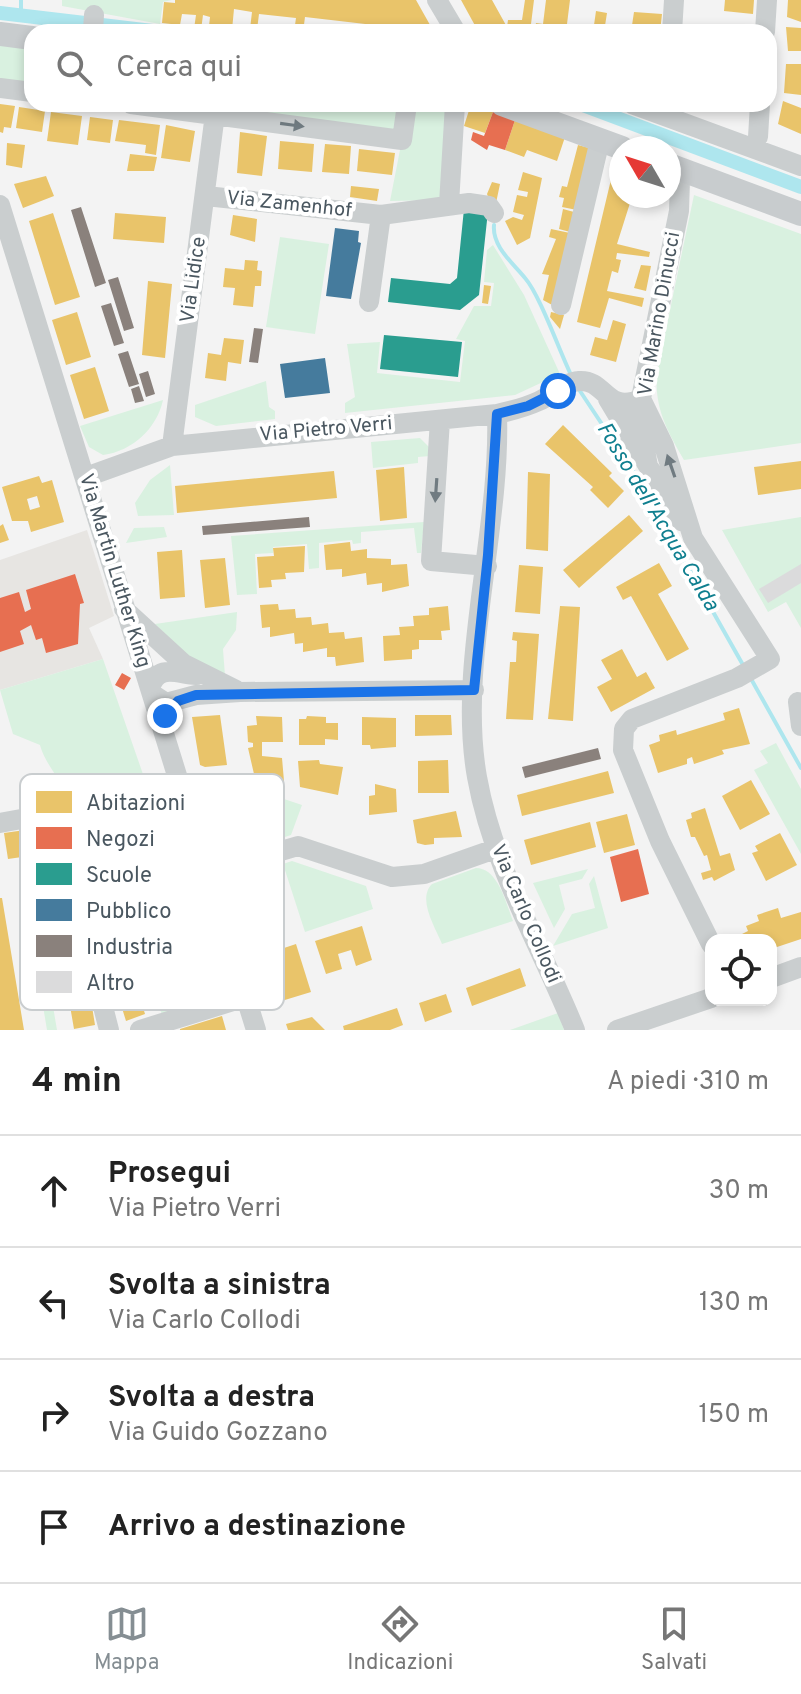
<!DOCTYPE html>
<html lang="it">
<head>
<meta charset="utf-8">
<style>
	:root { --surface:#fff; --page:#f2f2f2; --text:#222; --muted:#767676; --line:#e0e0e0; --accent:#858e93 }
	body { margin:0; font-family:Overpass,sans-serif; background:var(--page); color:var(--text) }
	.controls { position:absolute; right:24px; bottom:24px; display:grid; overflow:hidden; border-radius:16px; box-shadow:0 4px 12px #0003 }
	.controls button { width:72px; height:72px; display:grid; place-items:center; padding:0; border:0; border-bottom:2px solid var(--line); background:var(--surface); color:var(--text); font:40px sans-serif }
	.compass { position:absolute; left:609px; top:136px; width:72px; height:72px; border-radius:50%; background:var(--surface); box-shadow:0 4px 12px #0003; rotate:309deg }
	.stop { position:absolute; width:24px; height:24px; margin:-18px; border:6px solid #1a73e8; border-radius:50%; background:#fff }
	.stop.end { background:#1a73e8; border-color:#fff; box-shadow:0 2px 8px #0008 }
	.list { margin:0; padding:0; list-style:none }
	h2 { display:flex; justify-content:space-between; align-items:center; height:104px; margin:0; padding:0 32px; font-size:34px }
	h2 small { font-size:26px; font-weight:400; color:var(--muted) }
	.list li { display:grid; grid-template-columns:52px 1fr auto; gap:24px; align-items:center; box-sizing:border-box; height:112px; padding:0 32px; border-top:2px solid var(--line) }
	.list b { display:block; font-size:30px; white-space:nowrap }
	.list p { margin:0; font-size:26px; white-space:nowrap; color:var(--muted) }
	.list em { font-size:26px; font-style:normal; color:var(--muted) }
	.icon { flex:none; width:44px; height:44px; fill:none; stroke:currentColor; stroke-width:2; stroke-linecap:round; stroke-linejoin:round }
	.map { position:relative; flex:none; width:801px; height:1030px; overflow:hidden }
	.search { position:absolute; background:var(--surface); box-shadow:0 4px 12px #0003; left:24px; right:24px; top:24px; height:88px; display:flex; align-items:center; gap:20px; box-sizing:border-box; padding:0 28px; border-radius:24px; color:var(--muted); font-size:30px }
	.sheet { height:552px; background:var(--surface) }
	nav { display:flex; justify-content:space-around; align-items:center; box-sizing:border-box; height:112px; border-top:2px solid var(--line); background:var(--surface); font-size:22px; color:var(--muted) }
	nav a { display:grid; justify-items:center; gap:4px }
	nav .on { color:var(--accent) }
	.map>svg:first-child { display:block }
	.commercial { fill:#e7e5e2 }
	.green { fill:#d9f1e0 }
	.homes { fill:#e9c46a; fill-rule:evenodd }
	.shops { fill:#e76f51 }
	.schools { fill:#2a9d8f }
	.public { fill:#457b9d }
	.industry { fill:#8a817c }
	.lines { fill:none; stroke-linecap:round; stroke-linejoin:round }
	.stream { stroke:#aee6ee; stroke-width:4 }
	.canal { stroke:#aee6ee; stroke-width:14 }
	.building { fill:#dbdbdc }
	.minor { stroke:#cacecf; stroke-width:20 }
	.major { stroke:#c8ccce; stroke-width:24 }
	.oneway { fill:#707b81 }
	.route { stroke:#1a73e8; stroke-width:10 }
	.labels { text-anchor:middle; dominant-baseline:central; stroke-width:8; stroke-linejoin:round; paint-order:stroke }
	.street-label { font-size:20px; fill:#4a5760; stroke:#fff }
	.water-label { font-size:22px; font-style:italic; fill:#0f7f8f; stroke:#fff }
	.key { fill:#fff; stroke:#c9cdcf; stroke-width:2 }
	.key-label { font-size:22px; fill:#4a5760 }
</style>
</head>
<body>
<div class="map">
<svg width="801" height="1030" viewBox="0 0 801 1030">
	<rect width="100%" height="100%" fill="#f3f3f3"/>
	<path class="commercial" d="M87,530L114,616L89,628L103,659L0,690V560Z"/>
	<path class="green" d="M62,0H172L163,2L160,24L62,6Z
		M0,34L32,38V92L0,88Z
		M131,104H407L402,140Z
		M409,104L450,109L444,200L390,201Z
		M694,195L801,234V443L684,460C667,430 654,408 657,372Z
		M280,237L329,244L315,334L266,327Z
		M493,245L524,295L560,374L515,395L345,413V403L355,397L347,344L380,342L377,373L460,382L465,341L456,339L474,306H491L494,283L484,282L487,250Z
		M266,381L269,407L275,411V419L216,426L195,417V405Z
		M163,400C157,428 133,451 103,455L89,447L80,426Z
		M420,438L429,447L430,456L418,457V463L373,468L371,442Z
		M170,465L174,515L138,516L135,503L150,480Z
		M801,517V628L786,602L768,612L722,530Z
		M424,522L421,553H417L414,528L361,532V543L353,544L352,540L319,543V568L309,569L307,544L273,547V553L255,554L257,594L237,595L231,536Z
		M164,527L167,537L126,543L134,528Z
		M237,612L236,630L223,649L225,676L191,659L155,624Z
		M103,659L145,780L69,802C63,780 46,767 40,745L13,734L0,690Z
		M776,743L801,789V854L754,770L768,763L760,751Z
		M227,780L302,805L291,835L223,857L216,856L192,787Z
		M292,861L366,886L373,909L305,932L283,864Z
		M476,868C498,868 506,903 513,921L442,944C435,927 417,899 432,884Z
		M588,869L582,879L559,885L565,909L554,928L533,883Z
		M594,876L608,928L553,946L572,914L595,908L589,884Z
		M75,877L81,884L47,892L40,902L41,916L54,928L53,938L44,953L57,1030H47L23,886Z
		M146,926L173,1012L162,1015L134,930Z
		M558,1013L564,1030H510Z"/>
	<path class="homes" d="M175,0H416L434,32L305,17L303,32H294L296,18L259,14L257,30L250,29L252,12L234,9L232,30L209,26L210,17L203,15L201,30L194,29L196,15L182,14L180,25L162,23L164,2L175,3Z
		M461,0H492L507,27L508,20H522L525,0H534L530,32L478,31Z
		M546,0H570L566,32H534L536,23L543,24Z
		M725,0H754L753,14L724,11Z
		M788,0H801V22L787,17Z
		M596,11L607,13L604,32H593Z
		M634,12L662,14L660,32H631Z
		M693,27L720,29L719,32H693Z
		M786,27L801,28V51H788Z
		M786,64H801V95L784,93Z
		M783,101L801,108V134L778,124Z
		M0,104L15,106L11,128L4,127L3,133L0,132Z
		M471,104L493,112L485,133L464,126Z
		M19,107L45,111L42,132L16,128Z
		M51,112L82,116L78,145L47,141Z
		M90,117L113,120L110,143L87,140Z
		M119,120L160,125L156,155L145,153L146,145L115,141Z
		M515,120L565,137L557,161L527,150L524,157L505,150Z
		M166,125L195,131L190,162L161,158Z
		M240,132L267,136L262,176L237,173Z
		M280,141L314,144L312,172L278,169Z
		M7,143L25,145L22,168L6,165Z
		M325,144L351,146L349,174L322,172Z
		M578,145L593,149L577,210L562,207L564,198L559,197L562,186L567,187Z
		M359,149L395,153L392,175L357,171Z
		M130,154L157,157L154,171H127Z
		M614,167L621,168V196H628L627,202L630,203L617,244L650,252L649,257L617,253L616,259L621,260L618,273L612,271L607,291L644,298L642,307L609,298L600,328L577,322Z
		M523,172L542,178L530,238L517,245L505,221L513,217L522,220L524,215L513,212L517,195L527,197L528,192L518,190Z
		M46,176L54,196L23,208L14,184Z
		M492,182L500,184L496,203L490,202L487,194Z
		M351,186L379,189L377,201L350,197Z
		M563,209L574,212L570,232L559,229Z
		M53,213L80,297L55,305L29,221Z
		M115,213L166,217L164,243L113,239Z
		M233,215L257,219L255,242L230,235Z
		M551,229L570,233L554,306L543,300L549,275L542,274L556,239L549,237Z
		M245,260L258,261L257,270L262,271L261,286H255L253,307L233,305L235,288L223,287L225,268L244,270Z
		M641,265L651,266L646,291L634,288Z
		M148,281L172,284L165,358L142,355Z
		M484,285L491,286L488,304L482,303Z
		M77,312L91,357L66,365L52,320Z
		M551,312L564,315L560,329L550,317Z
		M613,320L626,324L616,362L590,355L595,337L607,340Z
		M224,338L244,340L241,364L228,362L226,381L205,378L208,353L221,355Z
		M95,367L109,411L84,419L70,375Z
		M563,425L612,473L609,476L624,491L608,508L590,490L593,487L545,444Z
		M801,461V489L758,495L754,467Z
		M404,467L407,518L380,521L376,470Z
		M334,471L337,498L177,513L175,486Z
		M528,472L550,474L548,551L526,549Z
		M39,476L42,483L52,480L64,522L31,532L28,521H12L2,487ZM37,496L40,507L30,510L27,499Z
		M629,515L643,531L579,588L563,570Z
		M3,524L9,540L0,543V526Z
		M350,542L351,551L367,549V558L391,559V565L407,564L409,586L382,592V583L367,585L366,573L342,577V569L326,570L324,545Z
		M305,546L304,572L285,573L286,579L271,580L272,587L259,588L257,557L274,556L273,548Z
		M182,550L185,597L160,599L157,552Z
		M225,558L230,605L205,608L200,560Z
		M659,563L672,586L658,594L689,649L667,661L631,596L623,600L616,587Z
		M519,565L543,567L540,614L515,612Z
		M278,604L279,610L295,609L296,618L311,617L312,625L328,623L329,633L344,632L345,639L362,637L364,662L336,666L335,657H327V648L303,652V643L295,644L294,633L270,637V627L262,628L260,605Z
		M448,606L450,630L441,631L442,640H419V649L412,650V659L384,661L383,636L400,635L399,627L414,626L413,616L429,615V608Z
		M560,606L580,607L573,721L548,719Z
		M513,632L539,634L533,720L506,719L510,662H516L517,641L512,640Z
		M622,649L637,677L646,672L655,688L611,712L597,687L612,679L601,660Z
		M739,708L750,744L722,750L724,754L694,764L692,757L687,759V764L658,773L649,745L660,741L659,735L676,730L677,735L725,720L723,713Z
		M220,715L227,765L205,767L200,765L192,717Z
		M415,715H451L452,735L415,736Z
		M256,716L282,717L283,742H262V756L282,758L284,781H270L263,775L254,774L248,748L253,747V743L248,742L247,726L257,725Z
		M307,716L326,717V723H338V740L325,739V745H299V719H306Z
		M362,717L396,718V747L371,749L370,745H362Z
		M319,760L320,764L343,767L338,795L300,787L298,761Z
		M448,760L449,793H418V761Z
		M608,771L614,793L522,816L517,795Z
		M751,780L770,814L740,830L722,796Z
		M375,784L396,789L397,812L369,815V796L375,795Z
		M705,808L720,856L730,853L735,870L714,881L712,877L703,880L701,873L711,870L707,855L704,856L695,837H691L686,820L692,818L691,813Z
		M456,811L462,837L434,838V844L425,845L417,843L413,820Z
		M627,814L635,845L604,853L596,822Z
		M590,822L596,847L531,865L524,840Z
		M32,829L36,855L8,859L4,833Z
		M780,833L797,865L766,881L752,853L758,851L755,846Z
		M277,878L285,902L272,906L277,928L254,934L240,890Z
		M0,898H2L24,1030H0Z
		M778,908L781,918L801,912V939L771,949V940H737L736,937L748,931L746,926L759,921L757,915Z
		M362,926L372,960L356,966L351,950L338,954L342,969L326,974L315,941Z
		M121,937L145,1014L126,1021L102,943Z
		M296,944L311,992L275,1003L260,956Z
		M82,945L95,1025L74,1029L60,948Z
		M520,968L526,986L472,1006L466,988Z
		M446,994L452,1012L425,1022L419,1003Z
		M397,1008L403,1025L390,1030H344L343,1026Z
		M222,1016L226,1030H180V1029Z
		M312,1017L325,1030H288L286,1024Z"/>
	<path class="shops" d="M493,112L515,120L505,150L489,145L487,150L471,140L473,132L484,136Z
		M75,574L84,603L80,604L78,644L46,653L42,638L36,640L31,625L20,631L24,644L0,652V598L19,592L25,612L31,609L26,590Z
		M122,673L131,678L124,690L115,685Z
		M638,849L649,894L621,902L610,857Z"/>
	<path class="schools" d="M464,209L488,211L479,295L460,310L388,302L391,278L450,284L457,278Z
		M384,335L462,342L458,377L380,369Z"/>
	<path class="public" d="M335,228L359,231L358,242L361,243L351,299L326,296Z
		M325,358L330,393L285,398L280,364Z"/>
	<path class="industry" d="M81,207L106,283L95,287L71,210Z
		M118,277L134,328L124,331L108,280Z
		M111,303L124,343L114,346L101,306Z
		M254,328L263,329L258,363L249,362Z
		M128,351L139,384L129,387L118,354Z
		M148,371L155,394L146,397L139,374Z
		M139,386L144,401L135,403L131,389Z
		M309,517L310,527L203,535L202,526Z
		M598,748L601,759L525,778L522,767Z"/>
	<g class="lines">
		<path class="stream" d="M21,0V16
			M494,225C492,247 513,263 525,278C540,295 560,353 572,377
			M578,388L637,477L743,665
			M750,677L801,768"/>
		<path class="canal" d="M0,13L161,32
			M580,104L801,187"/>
	</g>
	<path class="building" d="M801,564V583L768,603L759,589Z"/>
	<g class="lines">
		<path class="minor" d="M437,0L456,32
			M93,30L94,15
			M672,32L674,0
			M765,32L767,0
			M0,88L32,92
			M131,104L402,140L407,104
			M632,104L801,166
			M758,137L760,104
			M206,196L381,215L369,302
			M449,204L455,104
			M0,205L256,1030
			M381,215L469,203L489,206L494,213
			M561,305L600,140
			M608,399L681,521
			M641,399L664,446L693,538L770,659L737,678L632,719L624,729L623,750L660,841L711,944
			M497,414C501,530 457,665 477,777C493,867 541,946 575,1030
			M440,420L431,561L487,566
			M172,446L215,114
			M648,466L638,413L679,211L680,180L676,167
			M86,477L172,446L497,414C511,411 526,407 539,401C552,395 565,382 579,381C606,379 605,414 641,399
			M124,609L184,664L236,690
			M150,688C158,663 177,674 196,675
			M152,694L166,703L196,695L240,692L474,690
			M798,702L801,726
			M0,823L76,809L178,780
			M83,855L88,948L109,1030
			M207,873L298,846L392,877L424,874L495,849
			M771,978L801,967
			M140,1030L246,997
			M617,1030L711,998"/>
		<path class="major" d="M0,34L32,38
			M502,104L622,148
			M669,165L801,214"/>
	</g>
	<defs><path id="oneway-solid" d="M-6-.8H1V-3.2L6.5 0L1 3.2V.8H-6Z" transform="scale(2)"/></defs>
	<g class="oneway">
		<use href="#oneway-solid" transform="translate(292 125) rotate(8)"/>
		<use href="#oneway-solid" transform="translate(671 466) rotate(-109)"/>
		<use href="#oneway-solid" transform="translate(436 490) rotate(94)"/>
	</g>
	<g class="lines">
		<path class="route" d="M165,716L178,701L196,695L474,690L488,555L497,414L528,406L558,391"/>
	</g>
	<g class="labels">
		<g class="street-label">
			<text transform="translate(289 205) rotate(6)">Via Zamenhof</text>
			<text transform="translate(194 280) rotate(-82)">Via Lidice</text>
			<text transform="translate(660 314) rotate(-80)">Via Marino Dinucci</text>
			<text transform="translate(326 430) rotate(-5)">Via Pietro Verri</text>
			<text transform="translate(114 571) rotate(73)">Via Martin Luther King</text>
			<text transform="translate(525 914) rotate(67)">Via Carlo Collodi</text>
		</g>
		<g class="water-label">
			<text transform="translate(657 517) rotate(59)">Fosso dell'Acqua Calda</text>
		</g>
	</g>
	<rect x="20" y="774" width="264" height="236" rx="12" class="key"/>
	<rect x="36" y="791" width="36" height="22" fill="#e9c46a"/>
	<rect x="36" y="827" width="36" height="22" fill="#e76f51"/>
	<rect x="36" y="863" width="36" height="22" fill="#2a9d8f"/>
	<rect x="36" y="899" width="36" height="22" fill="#457b9d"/>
	<rect x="36" y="935" width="36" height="22" fill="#8a817c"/>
	<rect x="36" y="971" width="36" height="22" fill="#dbdbdc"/>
	<g class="key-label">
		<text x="86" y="810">Abitazioni</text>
		<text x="86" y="846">Negozi</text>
		<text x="86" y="882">Scuole</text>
		<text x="86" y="918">Pubblico</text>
		<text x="86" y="954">Industria</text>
		<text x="86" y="990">Altro</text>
	</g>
</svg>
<div class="controls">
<button><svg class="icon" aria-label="locate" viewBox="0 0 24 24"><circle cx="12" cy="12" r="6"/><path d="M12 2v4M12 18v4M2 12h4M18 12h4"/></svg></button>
</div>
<svg class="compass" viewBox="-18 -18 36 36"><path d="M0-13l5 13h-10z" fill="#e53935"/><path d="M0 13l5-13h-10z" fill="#767676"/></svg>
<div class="stop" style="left:558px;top:391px"></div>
<div class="stop end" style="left:165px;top:716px"></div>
<div class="search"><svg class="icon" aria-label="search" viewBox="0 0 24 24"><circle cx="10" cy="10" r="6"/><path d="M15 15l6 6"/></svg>Cerca qui</div>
</div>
<section class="sheet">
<h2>4 min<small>A piedi · 310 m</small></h2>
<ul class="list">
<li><svg class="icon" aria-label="ahead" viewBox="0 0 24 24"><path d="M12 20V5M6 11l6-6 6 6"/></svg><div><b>Prosegui</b><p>Via Pietro Verri</p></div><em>30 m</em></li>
<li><svg class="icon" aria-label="left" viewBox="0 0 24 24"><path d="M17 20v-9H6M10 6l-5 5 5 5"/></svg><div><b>Svolta a sinistra</b><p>Via Carlo Collodi</p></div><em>130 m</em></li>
<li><svg class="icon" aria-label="right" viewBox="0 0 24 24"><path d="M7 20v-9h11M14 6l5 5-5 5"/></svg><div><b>Svolta a destra</b><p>Via Guido Gozzano</p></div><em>150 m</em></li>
<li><svg class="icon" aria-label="arrive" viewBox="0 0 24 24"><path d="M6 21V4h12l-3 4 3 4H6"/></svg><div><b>Arrivo a destinazione</b></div></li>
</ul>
</section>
<nav>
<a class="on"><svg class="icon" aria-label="map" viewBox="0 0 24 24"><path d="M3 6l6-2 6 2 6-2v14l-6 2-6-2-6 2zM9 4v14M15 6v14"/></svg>Mappa</a>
<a><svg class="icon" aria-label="directions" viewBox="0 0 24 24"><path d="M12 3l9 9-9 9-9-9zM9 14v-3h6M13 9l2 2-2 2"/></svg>Indicazioni</a>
<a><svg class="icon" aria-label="saved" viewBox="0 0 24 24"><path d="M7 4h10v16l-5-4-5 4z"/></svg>Salvati</a>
</nav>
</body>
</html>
